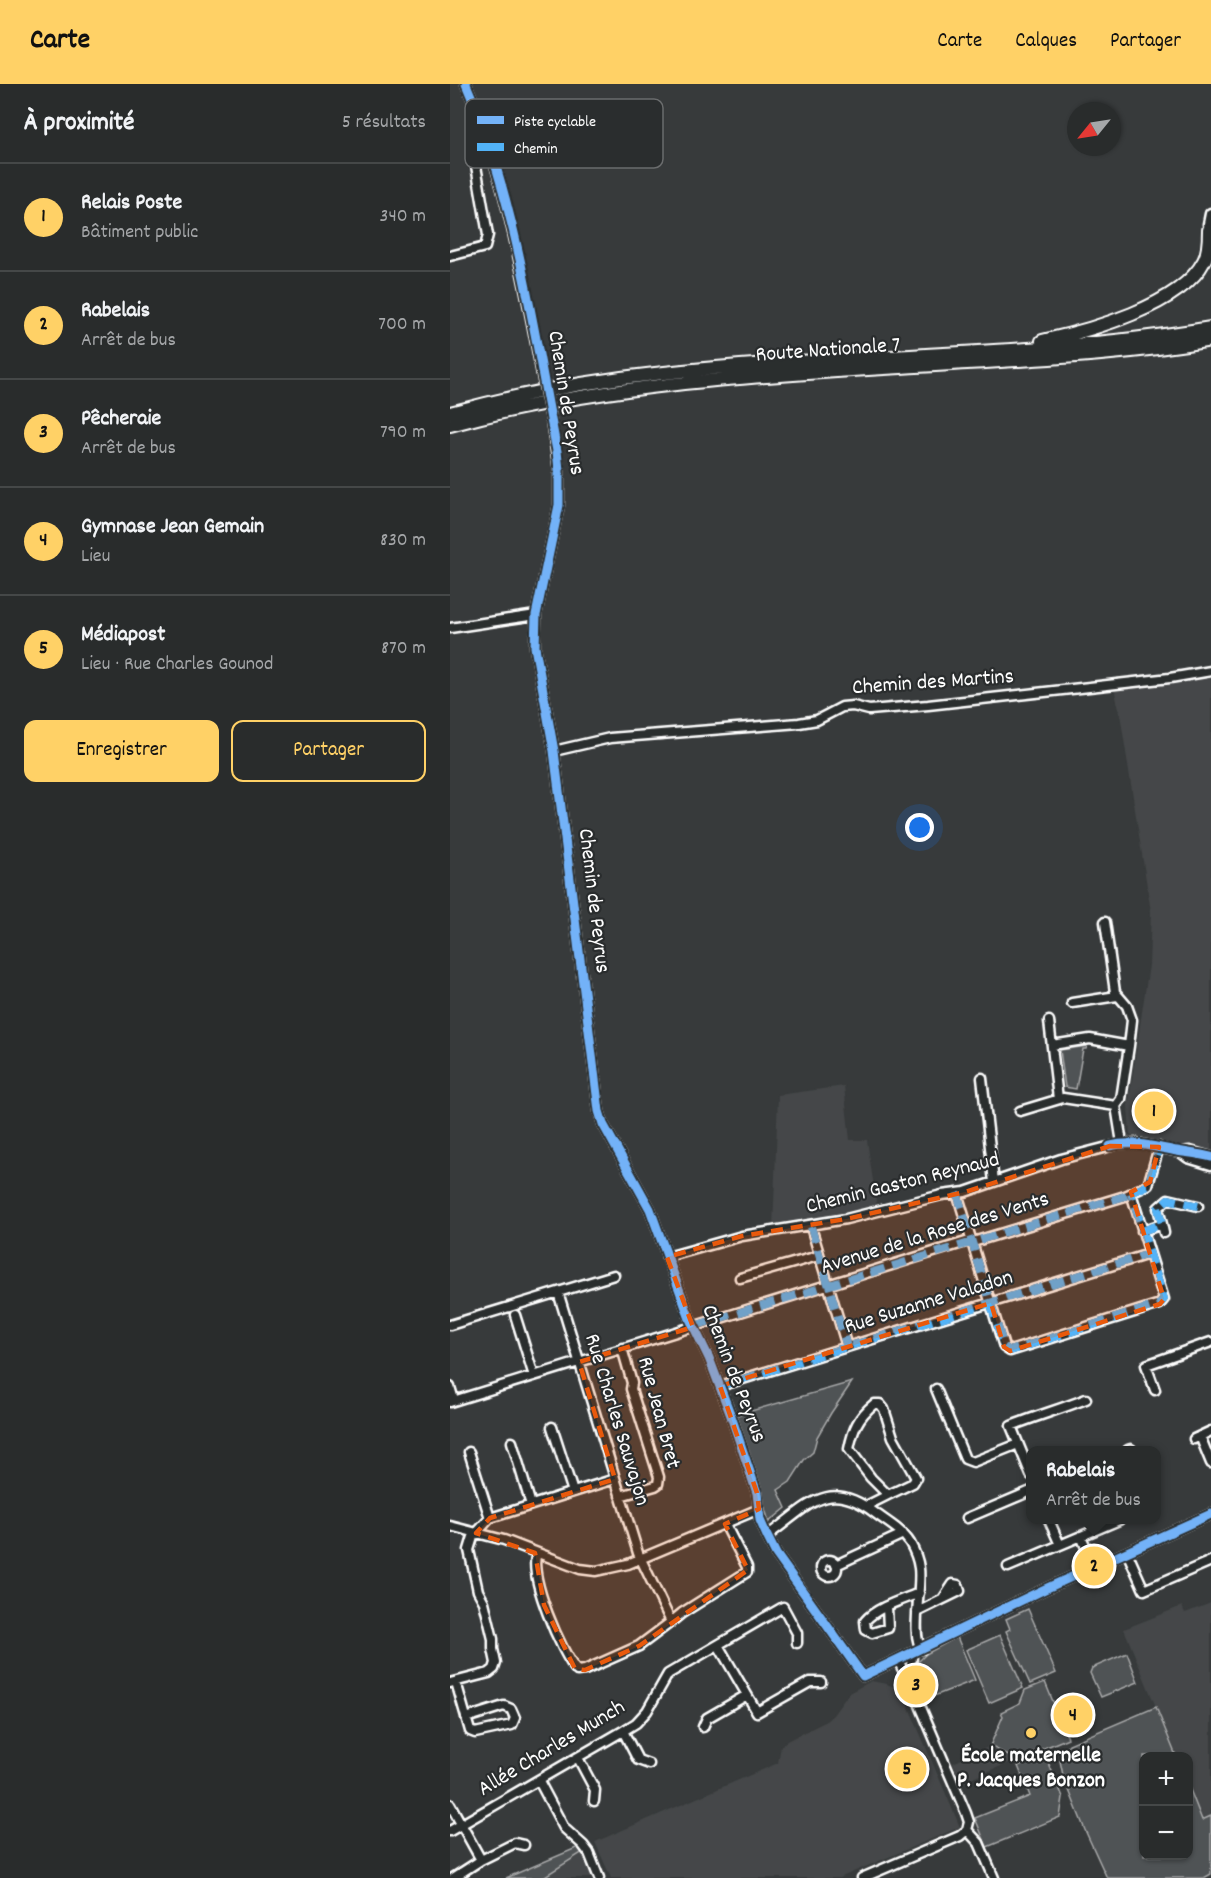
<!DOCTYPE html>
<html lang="fr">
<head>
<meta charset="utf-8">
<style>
	:root { --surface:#292c2c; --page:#353838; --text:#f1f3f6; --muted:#a5a7a9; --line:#454848; --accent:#ffd166 }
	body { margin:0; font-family:Dekko,sans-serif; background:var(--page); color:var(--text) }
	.controls { position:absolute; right:18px; bottom:18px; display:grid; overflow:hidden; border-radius:12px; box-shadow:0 2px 4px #0004 }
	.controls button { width:54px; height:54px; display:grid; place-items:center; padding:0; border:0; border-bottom:2px solid var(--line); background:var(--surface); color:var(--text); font:30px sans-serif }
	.compass { position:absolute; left:617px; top:18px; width:54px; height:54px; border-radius:50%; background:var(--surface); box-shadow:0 2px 4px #0004; rotate:240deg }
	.you { position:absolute; left:470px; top:744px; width:21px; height:21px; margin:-15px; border:4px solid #fff; border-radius:50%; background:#1a73e8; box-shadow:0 0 0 9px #1a73e833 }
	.badge { display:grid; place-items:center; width:39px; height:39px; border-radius:50%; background:var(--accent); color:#111; font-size:20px; font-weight:700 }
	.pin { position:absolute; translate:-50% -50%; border:3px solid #fff; box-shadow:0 2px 6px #0006 }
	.popup { position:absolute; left:576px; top:1362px; width:135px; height:78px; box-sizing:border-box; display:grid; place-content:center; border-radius:12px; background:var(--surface); filter:drop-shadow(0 2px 4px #0005); font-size:20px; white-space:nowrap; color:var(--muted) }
	.popup b { font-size:22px; color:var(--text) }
	.popup::after { content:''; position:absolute; left:50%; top:100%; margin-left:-12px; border:12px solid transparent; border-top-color:var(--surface) }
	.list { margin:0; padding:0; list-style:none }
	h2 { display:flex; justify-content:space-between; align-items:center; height:78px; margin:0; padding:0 24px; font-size:26px }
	h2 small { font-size:20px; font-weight:400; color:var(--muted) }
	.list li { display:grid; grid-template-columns:39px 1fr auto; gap:18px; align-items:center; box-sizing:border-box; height:108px; padding:0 24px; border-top:2px solid var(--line) }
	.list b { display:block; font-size:22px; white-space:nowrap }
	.list p { margin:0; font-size:20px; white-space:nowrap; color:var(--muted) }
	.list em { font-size:20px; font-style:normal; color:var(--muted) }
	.actions { display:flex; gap:12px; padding:18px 24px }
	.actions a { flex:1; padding:14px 0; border:2px solid var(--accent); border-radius:12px; text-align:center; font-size:21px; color:var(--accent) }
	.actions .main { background:var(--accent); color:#111 }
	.map { position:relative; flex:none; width:761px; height:1794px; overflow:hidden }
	header { display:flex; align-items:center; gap:36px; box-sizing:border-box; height:84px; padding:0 30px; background:var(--accent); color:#111 }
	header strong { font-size:28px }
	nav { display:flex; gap:33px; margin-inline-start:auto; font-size:21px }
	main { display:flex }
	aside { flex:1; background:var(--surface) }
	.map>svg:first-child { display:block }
	.built { fill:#444748 }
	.green { fill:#505354; stroke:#a8a9aa; stroke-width:1.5 }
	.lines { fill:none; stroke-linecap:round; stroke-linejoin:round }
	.minor-casing { stroke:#fff; stroke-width:13 }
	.major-casing { stroke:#fff; stroke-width:15 }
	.highway-casing { stroke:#fff; stroke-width:16 }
	.minor { stroke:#2a2d2e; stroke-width:8 }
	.major { stroke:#2a2d2e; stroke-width:10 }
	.highway { stroke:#2a2d2e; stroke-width:12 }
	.minor-bridge-casing { stroke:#fff; stroke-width:13; stroke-linecap:butt }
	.minor-bridge { stroke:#2a2d2e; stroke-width:8 }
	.quiet { stroke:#52b3f8; stroke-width:8; stroke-dasharray:15 8; stroke-linecap:butt }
	.cycleway-casing { stroke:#2a2d2e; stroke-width:13 }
	.cycleway { stroke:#73b2f8; stroke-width:9 }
	.marked { fill:#e8590c; fill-opacity:0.2; stroke:#e8590c; stroke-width:4.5; stroke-dasharray:12 8; stroke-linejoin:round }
	.poi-dot { fill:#ffd166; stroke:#2a2d2e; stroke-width:2 }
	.labels { text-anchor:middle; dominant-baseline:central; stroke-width:4.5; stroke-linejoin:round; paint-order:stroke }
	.street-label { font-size:22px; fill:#fff; stroke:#2a2d2e }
	.poi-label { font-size:22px; font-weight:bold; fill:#fff; stroke:#2a2d2e }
	.key { fill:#2a2d2e; stroke:#6a6c6d; stroke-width:1.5 }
	.key-label { font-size:16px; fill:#fff }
</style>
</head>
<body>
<header>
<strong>Carte</strong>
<nav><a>Carte</a><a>Calques</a><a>Partager</a></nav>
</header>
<main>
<aside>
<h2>À proximité<small>5 résultats</small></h2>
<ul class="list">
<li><span class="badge">1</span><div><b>Relais Poste</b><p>Bâtiment public</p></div><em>340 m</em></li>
<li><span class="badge">2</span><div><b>Rabelais</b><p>Arrêt de bus</p></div><em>700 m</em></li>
<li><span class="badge">3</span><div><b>Pêcheraie</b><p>Arrêt de bus</p></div><em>790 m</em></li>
<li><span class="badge">4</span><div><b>Gymnase Jean Gemain</b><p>Lieu</p></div><em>830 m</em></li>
<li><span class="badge">5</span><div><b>Médiapost</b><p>Lieu · Rue Charles Gounod</p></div><em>870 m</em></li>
</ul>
<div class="actions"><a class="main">Enregistrer</a><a>Partager</a></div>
</aside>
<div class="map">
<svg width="761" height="1794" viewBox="0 0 761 1794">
	<rect width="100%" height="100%" fill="#373a3b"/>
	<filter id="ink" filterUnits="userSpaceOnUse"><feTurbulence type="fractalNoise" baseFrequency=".0167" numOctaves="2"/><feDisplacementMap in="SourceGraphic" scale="12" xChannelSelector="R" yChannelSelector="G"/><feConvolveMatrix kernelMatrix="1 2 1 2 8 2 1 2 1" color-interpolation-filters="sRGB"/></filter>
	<g filter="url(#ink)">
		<path class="built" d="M761,587V1067L680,1051L678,1022L699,881L701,828L670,630L663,600Z
			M394,1002L400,1056H417L427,1124L397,1134L323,1145L328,1011Z
			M761,1519V1732L752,1736L739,1703L738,1672H726L674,1545L732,1522L735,1529Z
			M421,1597L437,1600L449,1605L454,1612L510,1743L389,1794H161L145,1758L328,1679L331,1662L337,1657L375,1638L383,1631L399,1609Z
			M595,1598L618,1654L511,1699L503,1679L540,1662L553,1632L551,1628L570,1619L575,1606Z
			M134,1768L145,1794H92Z"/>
		<path class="green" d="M637,962L636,965H633L626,1005L615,1003L610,966Z
			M402,1298L381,1329L367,1353L363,1368L354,1376L340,1398L328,1406L336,1424L319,1438L287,1331Z
			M578,1525L606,1589L580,1600L556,1547L560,1545L556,1535Z
			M550,1551L573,1604L539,1619L516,1566Z
			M507,1553L525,1596L474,1616L469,1590V1577L476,1570Z
			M677,1569L688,1598L651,1613L640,1589L642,1584Z
			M595,1598L618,1654L566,1676L540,1662L553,1632L551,1628L570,1619L575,1606Z
			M706,1623L726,1672H694V1772H738L739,1703L752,1736L761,1732V1790L754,1794H657L635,1746L613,1691L610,1677L612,1670L619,1660Z
			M595,1671L613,1713L610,1733L537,1763L525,1734L580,1712L568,1682Z
			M131,1762L133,1768L92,1794H56Z"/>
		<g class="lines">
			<defs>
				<path id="minor" d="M16,0C57,96 73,194 93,296
					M0,172L35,163L38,151L25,76L34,61L40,59
					M100,330L109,386V421L86,531L85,563L104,667L149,1027L153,1040L200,1125L240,1235L259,1274L281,1332L307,1409L310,1436L317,1452L326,1470L413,1592L595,1505L761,1430
					M0,544L86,531
					M104,667L160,654L349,639L367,636L392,623L403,622L419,626L478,621L720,594L761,587
					M655,838L665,908L677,922L682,936L679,962
					M622,919L667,912
					M599,937L608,1015
					M602,961L640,955L679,962L671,1015L666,1022
					M532,994L544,1098
					M570,1027L613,1014L666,1022L672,1059
					M730,1068L738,1074L761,1081
					M507,1109L554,1263L560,1267L710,1220L714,1215L681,1109
					M712,1140L714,1149
					M361,1143L397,1263
					M692,1147L712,1140L708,1124L718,1115L748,1122
					M217,1173L292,1152L396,1135L492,1111L515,1108L611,1075L669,1060L687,1059L730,1068L740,1067L761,1073
					M290,1194L368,1172
					M108,1208L188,1469L221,1538L232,1529L297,1488V1483L275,1440
					M65,1231L84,1292
					M0,1241L164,1191
					M270,1302L699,1170
					M0,1303L4,1316
					M486,1305L515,1375L523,1378L568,1360
					M705,1306L696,1281L761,1258
					M0,1318L516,1158H523L675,1112L698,1101L709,1063
					M424,1320H430L434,1325L443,1353L466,1394L463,1399L438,1411L421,1394L399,1365C403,1345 408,1333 424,1320Z
					M102,1343L123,1408
					M750,1352L761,1379
					M744,1355L761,1347
					M62,1358L81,1421
					M678,1366L681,1365
					M19,1368L40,1434
					M581,1391L561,1342C586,1332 611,1325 636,1315
					M170,1412L205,1402L208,1400L209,1393L181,1305L182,1299L172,1264
					M416,1422L438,1411
					M517,1434L581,1407
					M599,1436L610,1461
					M0,1442L54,1456L130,1485L146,1487L178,1480L309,1425
					M317,1452C357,1424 376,1392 425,1429C437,1438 452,1446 460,1459C464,1466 468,1476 469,1484C472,1503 460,1554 472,1565
					M631,1452L644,1482
					M677,1468L694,1506L761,1477
					M87,1470C77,1490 112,1570 127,1587L135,1586L189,1562L221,1538
					M371 1484a8 8 0 1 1 16 0a8 8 0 1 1-16 0Z
					M386,1481L453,1450
					M558,1483L669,1436
					M437,1523L438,1544L422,1549L416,1546L415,1537C427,1523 452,1516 469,1509
					M467,1528L510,1507L508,1501L503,1500L493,1515
					M268,1561L307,1628L360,1598H371
					M462,1573L461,1582L468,1612
					M448,1576L469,1619L516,1729L519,1738L517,1746
					M6,1598L20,1647L25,1649L62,1641L65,1634L61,1625L54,1622L16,1634
					M0,1599L39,1589L44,1585L46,1579L43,1565V1555L34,1518L28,1507L19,1466L23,1453L40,1434L165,1395
					M253,1643L257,1634L297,1611
					M173,1647L188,1676L199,1680
					M128,1674L145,1706L144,1717
					M89,1697L114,1744L133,1761L139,1769L149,1794
					M0,1720L31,1776L3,1794
					M517,1746L529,1759L544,1794
					M0,1747L173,1647L186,1639L197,1627L218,1590L333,1523L347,1549V1559
					M31,1776L65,1759L74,1761
					M412,1794L510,1752L517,1746"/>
				<path id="major" d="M761,130L759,140L761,150"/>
				<path id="highway" d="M592,257C638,247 731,222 754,177C759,168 759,156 759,146
					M0,329C67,311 136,297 205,290C390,269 577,275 761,244
					M0,341C169,295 343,290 517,279C599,274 681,270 761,256"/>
			</defs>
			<use href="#minor" class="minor-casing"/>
			<use href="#major" class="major-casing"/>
			<use href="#highway" class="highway-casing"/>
			<use href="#minor" class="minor"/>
			<use href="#major" class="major"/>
			<use href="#highway" class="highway"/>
			<defs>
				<path id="minor-bridge" d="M93,296L100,330"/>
			</defs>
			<use href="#minor-bridge" class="minor-bridge-casing"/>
			<use href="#minor-bridge" class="minor-bridge"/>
			<path class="quiet" d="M507,1109L554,1263L560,1267L710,1220L714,1215L681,1109
				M361,1143L397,1263
				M692,1147L712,1140L708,1124L718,1115L748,1122
				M244,1242L675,1112L698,1101L709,1063
				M270,1302L699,1170"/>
			<defs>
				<path id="cycleway" d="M16,0C66,116 83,244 107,367L109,386V421L86,531L85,563L104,667L149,1027L153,1040L200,1125L240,1235L259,1274L281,1332L307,1409L310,1436L317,1452L326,1470L413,1592L595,1505L761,1430
					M660,1062C683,1056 704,1063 727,1067C739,1069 750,1070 761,1073"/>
			</defs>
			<use href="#cycleway" class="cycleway-casing"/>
			<use href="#cycleway" class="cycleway"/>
		</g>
	</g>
	<path class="marked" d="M660,1062L709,1063L700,1098L681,1108L714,1215L710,1220L560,1267L554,1263L541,1219L270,1302L307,1409L309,1425L275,1440L298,1486L189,1562L135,1586L125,1585L94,1521L85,1469L26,1449L40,1434L165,1395L129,1278L243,1243L217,1173L292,1152L396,1135L515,1108Z"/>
	<circle class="poi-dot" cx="581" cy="1649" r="6"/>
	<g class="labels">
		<g class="street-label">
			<text transform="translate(378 267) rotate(-4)">Route Nationale 7</text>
			<text transform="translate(115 319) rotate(81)">Chemin de Peyrus</text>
			<text transform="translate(483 599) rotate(-4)">Chemin des Martins</text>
			<text transform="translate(143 817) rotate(83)">Chemin de Peyrus</text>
			<text transform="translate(453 1100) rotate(-14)">Chemin Gaston Reynaud</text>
			<text transform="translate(485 1150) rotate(-17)">Avenue de la Rose des Vents</text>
			<text transform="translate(479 1219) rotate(-17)">Rue Suzanne Valadon</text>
			<text transform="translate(283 1290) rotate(69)">Chemin de Peyrus</text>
			<text transform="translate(208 1329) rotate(75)">Rue Jean Bret</text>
			<text transform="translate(166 1336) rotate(73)">Rue Charles Sauvajon</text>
			<text transform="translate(102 1665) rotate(-31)">Allée Charles Munch</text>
		</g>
		<g class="poi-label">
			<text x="581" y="1672">École maternelle<tspan x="581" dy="25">P. Jacques Bonzon</tspan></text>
		</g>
	</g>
	<rect x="15" y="15" width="198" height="69" rx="9" class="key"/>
	<rect x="27" y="32" width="27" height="8" fill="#73b2f8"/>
	<rect x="27" y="59" width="27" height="8" fill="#52b3f8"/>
	<g class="key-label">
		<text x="64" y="42">Piste cyclable</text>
		<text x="64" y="69">Chemin</text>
	</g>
</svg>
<div class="controls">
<button>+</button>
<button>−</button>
</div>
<svg class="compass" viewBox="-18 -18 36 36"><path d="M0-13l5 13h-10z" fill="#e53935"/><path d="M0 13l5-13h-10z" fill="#a5a7a9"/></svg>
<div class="you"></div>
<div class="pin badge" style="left:704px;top:1027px">1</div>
<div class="pin badge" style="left:644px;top:1482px">2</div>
<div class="popup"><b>Rabelais</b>Arrêt de bus</div>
<div class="pin badge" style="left:466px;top:1601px">3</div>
<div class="pin badge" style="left:623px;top:1631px">4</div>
<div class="pin badge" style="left:457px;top:1685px">5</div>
</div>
</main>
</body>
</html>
